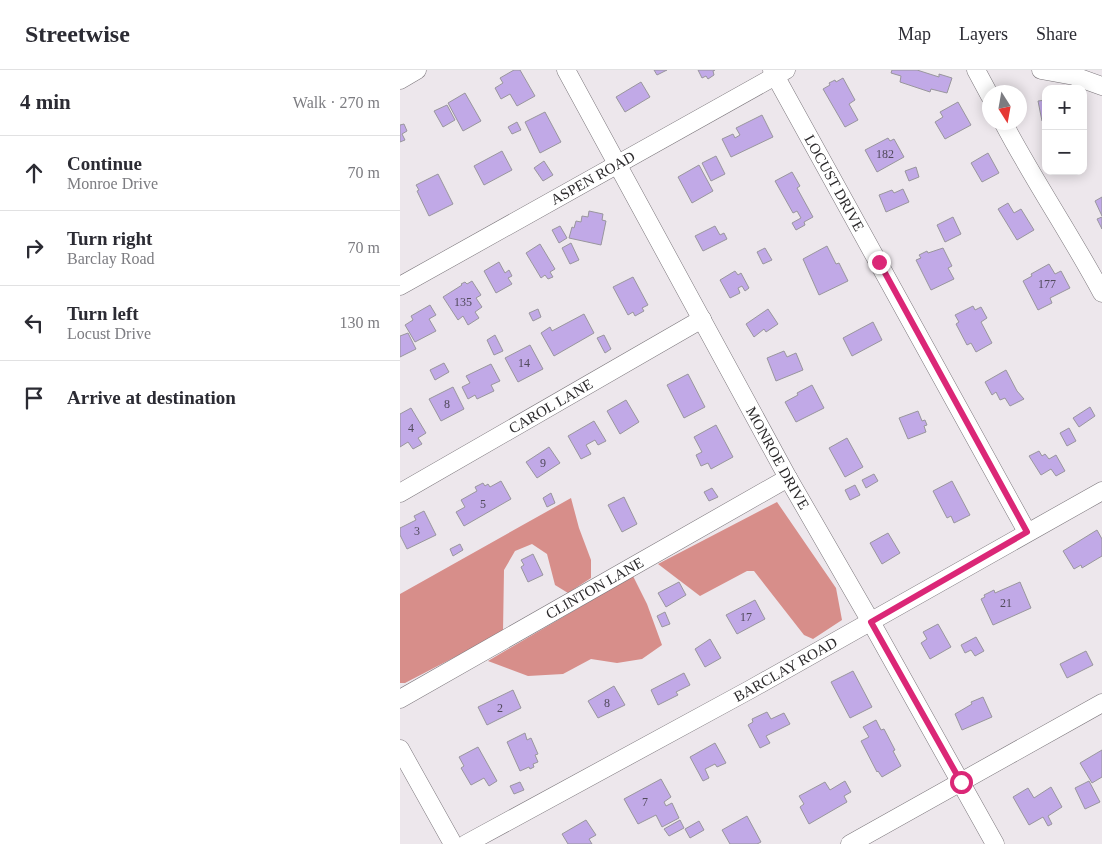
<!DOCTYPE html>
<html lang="en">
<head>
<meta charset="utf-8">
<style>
	:root { --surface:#fff; --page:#f7f7f7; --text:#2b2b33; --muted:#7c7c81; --line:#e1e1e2 }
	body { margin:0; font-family:Georgia,serif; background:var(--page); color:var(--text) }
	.controls { position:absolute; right:15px; top:15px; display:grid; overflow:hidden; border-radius:10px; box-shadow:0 2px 12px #0003 }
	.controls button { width:45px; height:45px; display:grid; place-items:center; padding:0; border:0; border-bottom:1px solid var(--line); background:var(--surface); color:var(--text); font:25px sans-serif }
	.compass { position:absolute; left:582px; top:15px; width:45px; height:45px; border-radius:50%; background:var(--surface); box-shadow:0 2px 12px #0003; rotate:169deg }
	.stop { position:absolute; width:15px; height:15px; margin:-11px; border:4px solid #db2777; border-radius:50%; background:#fff }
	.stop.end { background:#db2777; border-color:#fff; box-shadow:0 1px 5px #0008 }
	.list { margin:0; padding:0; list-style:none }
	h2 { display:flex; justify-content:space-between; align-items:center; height:65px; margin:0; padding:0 20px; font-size:21px }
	h2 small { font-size:16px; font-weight:400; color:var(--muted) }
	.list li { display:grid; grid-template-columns:32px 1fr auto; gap:15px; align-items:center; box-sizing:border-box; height:75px; padding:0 20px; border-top:1px solid var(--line) }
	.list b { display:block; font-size:19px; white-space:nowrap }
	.list p { margin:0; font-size:16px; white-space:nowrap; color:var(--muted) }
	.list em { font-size:16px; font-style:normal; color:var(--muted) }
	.icon { flex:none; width:28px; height:28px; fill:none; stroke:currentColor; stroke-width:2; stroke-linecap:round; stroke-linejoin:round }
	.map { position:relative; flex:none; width:702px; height:774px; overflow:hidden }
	header { display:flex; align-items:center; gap:30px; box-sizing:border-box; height:70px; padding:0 25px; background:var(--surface); border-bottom:1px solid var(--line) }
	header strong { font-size:24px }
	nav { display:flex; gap:28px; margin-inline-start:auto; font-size:18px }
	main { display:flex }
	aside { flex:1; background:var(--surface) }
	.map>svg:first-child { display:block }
	.forest { fill:#d78e8a }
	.building { fill:#c1a9e7; stroke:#99969d }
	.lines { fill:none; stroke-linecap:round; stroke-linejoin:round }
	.street-casing { stroke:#7b767b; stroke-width:19 }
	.street { stroke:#fff; stroke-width:18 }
	.route { stroke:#db2777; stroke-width:6 }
	.labels { text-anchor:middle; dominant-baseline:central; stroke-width:4; stroke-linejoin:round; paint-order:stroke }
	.number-label { font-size:12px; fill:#514a5b }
	.street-label { font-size:15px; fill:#2c2a2c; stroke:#faf4fa }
</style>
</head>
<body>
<header>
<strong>Streetwise</strong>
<nav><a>Map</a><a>Layers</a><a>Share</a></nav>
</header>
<main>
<aside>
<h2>4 min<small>Walk · 270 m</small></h2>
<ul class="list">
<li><svg class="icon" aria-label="ahead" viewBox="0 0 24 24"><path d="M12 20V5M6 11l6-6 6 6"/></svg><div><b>Continue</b><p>Monroe Drive</p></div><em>70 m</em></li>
<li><svg class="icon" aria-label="right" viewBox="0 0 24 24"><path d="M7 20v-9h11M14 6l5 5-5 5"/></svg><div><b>Turn right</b><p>Barclay Road</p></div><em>70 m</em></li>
<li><svg class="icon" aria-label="left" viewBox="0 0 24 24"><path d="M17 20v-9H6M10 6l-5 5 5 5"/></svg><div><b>Turn left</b><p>Locust Drive</p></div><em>130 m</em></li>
<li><svg class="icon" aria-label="arrive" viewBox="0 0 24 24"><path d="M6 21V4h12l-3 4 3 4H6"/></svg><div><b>Arrive at destination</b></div></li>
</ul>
</aside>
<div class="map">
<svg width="702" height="774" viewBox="0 0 702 774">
	<rect width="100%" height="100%" fill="#ede7ec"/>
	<path class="forest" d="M171,428L179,458L191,490V508L168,523L155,515L147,484L132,474L115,481L104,500L103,562L5,613H0V524Z
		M377,432L436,518L442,550L413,569L404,565L354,501H347L300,526L258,494Z
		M233,506L247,534L262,575L242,589L217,593L191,589L163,604L128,606L88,591Z"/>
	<path class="building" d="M114,0H120L135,26L117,36L110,24L101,29L95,18L103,13L100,8Z
		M254,0H267L257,5Z
		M298,0H315L313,1L314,5L308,9L306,6L302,8Z
		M492,0H517L539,7V4L552,8L547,23L531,19L530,22L500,12L501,6L491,3Z
		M443,8L455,30L449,34L458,50L445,57L423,19L430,15L429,13L435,10L436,12Z
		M241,12L250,27L225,42L216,27Z
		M65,23L81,51L63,61L48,33Z
		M646,30V51H642L638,31Z
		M558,32L571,55L545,69L535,52L543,47L540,42Z
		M47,35L55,50L43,57L34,41Z
		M145,42L161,72L140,83L125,52Z
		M362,45L373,67L331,87L322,69L333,64L335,68L340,65L336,58Z
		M117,52L121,60L112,64L108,57Z
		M4,54L7,61L2,64L5,70L0,72V55Z
		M488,68L490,71L494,69L504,87L477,102L465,80Z
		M102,81L112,100L84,115L74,96Z
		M588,83L599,103L582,112L571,93Z
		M316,86L325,104L311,111L302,93Z
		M144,91L153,105L143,111L134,98Z
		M299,95L313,121L292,133L278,107Z
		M516,97L519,107L509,111L505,101Z
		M392,102L400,116L397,118L413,147L404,152L405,155L396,160L392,153L401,148L397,141L393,143L375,111Z
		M38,104L53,134L29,146L17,121L19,120L16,115Z
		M503,119L509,132L486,142L479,125L492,120L494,123Z
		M702,127V146L695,131Z
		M608,133L614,143L621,139L634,160L617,170L598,139Z
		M189,141L203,144L202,150L206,151L201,175L169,168L172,157L174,158L176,151L181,152L182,146L188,147Z
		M553,147L561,164L545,172L537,155Z
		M702,147V159L697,149Z
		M160,156L167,168L159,173L152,160Z
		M315,156L320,165L324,163L327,169L303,181L295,166Z
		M171,173L179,190L170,194L162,178Z
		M140,174L155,199L150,202L153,207L148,209L145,205L141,208L126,183Z
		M427,176L436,194L439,193L448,211L419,225L403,189Z
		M365,178L372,190L363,194L357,182Z
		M543,178L552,196L548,198L554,209L531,220L516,190L521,188L519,185L527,181L528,183Z
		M99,192L105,203L109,200L112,206L108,208L112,214L96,223L84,201Z
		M649,194L655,204L661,201L670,218L650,228L652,233L638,240L623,211L632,206L631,204Z
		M335,201L338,205L341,203L349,218L345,221L342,216L338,218L340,223L330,228L320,210Z
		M233,207L248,235L242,238L244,241L235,246L233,242L228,245L213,217Z
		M72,211L81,225L76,228L82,237L75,242L79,248L68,255L63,246L58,250L43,227L62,215L61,214L65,212L67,214Z
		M30,235L36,245L29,249L36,261L15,272L5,255L13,250L11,246Z
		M573,236L575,240L581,237L587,248L581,252L592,273L576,282L571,273L567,275L556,254L559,252L555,245Z
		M138,239L141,247L133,251L129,243Z
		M368,239L378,254L366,262L364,259L354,267L346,254Z
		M184,244L194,263L154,286L141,263L150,257L152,261Z
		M473,252L482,270L452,286L443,268Z
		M8,263L16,279L0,287V266Z
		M95,265L103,281L94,285L87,270Z
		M204,265L211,279L205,283L197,268Z
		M130,275L143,299L118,312L105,288Z
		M384,281L387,287L396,283L403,300L376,311L367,288Z
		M44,293L49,302L35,310L30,300Z
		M91,294L100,311L91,315L94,321L77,329L75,325L68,329L62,317L70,313L66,306Z
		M606,300L617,321L624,329L610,336L605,328L600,330L596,322L592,325L585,312Z
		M288,304L305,337L284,348L267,315Z
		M412,315L424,338L396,352L385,332L398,325L397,323Z
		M53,317L64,339L41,351L29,329Z
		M226,330L239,352L220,364L207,341Z
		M690,337L695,346L679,357L673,348Z
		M11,338L26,363L18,368L22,374L13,379L8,372L0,377V344Z
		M518,341L522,351L525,350L527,355L524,356L526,362L508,369L499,348Z
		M194,351L206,371L198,375L195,370L186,375L191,384L181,389L168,366Z
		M316,355L333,387L311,399L308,393L301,396L296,385L302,382L294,367Z
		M669,358L676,371L667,376L660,363Z
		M447,368L463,397L445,407L429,378Z
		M149,377L160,393L137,408L126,392Z
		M639,381L642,386L645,384L649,389L656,385L665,401L656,406L651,399L641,405L629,386Z
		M474,404L478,411L466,418L462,410Z
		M101,411L111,429L64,456L56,442L65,437L61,430L77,421L75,417L83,413L85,416L88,414L90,417Z
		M552,411L570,445L554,453L551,446L547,448L533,421Z
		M455,415L460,425L450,430L445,420Z
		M312,418L318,427L309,431L304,422Z
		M151,423L155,433L147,437L143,428Z
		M224,427L237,454L222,462L208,435Z
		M24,441L36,465L7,479L0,465V458L16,450L14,446Z
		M697,460L702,469V486L682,498L681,495L674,499L663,481Z
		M488,463L500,483L482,494L470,473Z
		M60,474L63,480L53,486L50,479Z
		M133,484L143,505L128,512L121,497L124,495L121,490Z
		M279,512L286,525L266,537L258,523Z
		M620,512L631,538L593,555L581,529L585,527L584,525L594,520L595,523Z
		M355,530L365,549L337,564L326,545Z
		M265,542L270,554L262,557L257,546Z
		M538,554L551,577L530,589L521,573L527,569L523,562Z
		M576,567L584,581L575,586L571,580L565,583L561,575Z
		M310,569L321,588L305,597L295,579Z
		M686,581L693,595L667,608L660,594Z
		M453,601L472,637L450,648L431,612Z
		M284,603L290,615L276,622L278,625L258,635L251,620Z
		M214,616L225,635L198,648L188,631Z
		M113,620L121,638L87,655L78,637Z
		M583,627L592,647L562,660L555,644L572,634L571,632Z
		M367,642L371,649L384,643L390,654L366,666L370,673L360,678L348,655L353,652L352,649Z
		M476,650L481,660L484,659L495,680L493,681L501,696L482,707L478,701L477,702L461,671L469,667L463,657Z
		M125,663L127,670L131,668L138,684L135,685L138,692L133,694L134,697L130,699L129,697L120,701L107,672Z
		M315,673L326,693L317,697L315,694L305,699L309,708L303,711L290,687Z
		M78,677L97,711L89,716L84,708L71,715L61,698L64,696L59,687Z
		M702,680V707L692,713L680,693Z
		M261,709L271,727L264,732L266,736L272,733L279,748L262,757L256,745L238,754L224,729Z
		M445,711L451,722L444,726L447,732L409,754L400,737L404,734L399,726L425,712L430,720Z
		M689,711L700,732L685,739L675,718Z
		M120,712L124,720L114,724L110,716Z
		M651,717L662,737L648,746L652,754L648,756L643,747L629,755L613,727L628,718L634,728Z
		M347,746L361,772L357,774H330L322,760Z
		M186,750L196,765L189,769L192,774H168L162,764Z
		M280,750L284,758L269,766L264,759Z
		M299,751L304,760L290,768L285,759Z"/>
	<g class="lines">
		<defs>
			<g id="street">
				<path id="s1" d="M166,0L388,408L471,552L595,774"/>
				<path id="s2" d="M372,0L627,462"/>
				<path d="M576,0L590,26"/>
				<path d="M641,0L674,6L702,16"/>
				<path d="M0,10L17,0"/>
				<path d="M603,52C634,111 671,165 702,223"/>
				<path id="s3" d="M0,216L386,0"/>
				<path id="s4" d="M0,423L302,249"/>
				<path id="s5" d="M0,629L388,408"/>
				<path d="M0,679L53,774"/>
				<path id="s6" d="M66,774L351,619L702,421"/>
				<path d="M450,774L702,633"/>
			</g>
		</defs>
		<use href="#street" class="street-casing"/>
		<use href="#street" class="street"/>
	</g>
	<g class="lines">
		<path class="route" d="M479,192L627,462L471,552L561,712"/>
	</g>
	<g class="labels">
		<g class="number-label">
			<text x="485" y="84">182</text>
			<text x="647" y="214">177</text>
			<text x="63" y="232">135</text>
			<text x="124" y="293">14</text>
			<text x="47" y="334">8</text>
			<text x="11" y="358">4</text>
			<text x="143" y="393">9</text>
			<text x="83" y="434">5</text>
			<text x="17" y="461">3</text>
			<text x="606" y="533">21</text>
			<text x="346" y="547">17</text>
			<text x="207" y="633">8</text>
			<text x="100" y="638">2</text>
			<text x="245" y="732">7</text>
		</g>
		<g class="street-label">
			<text stroke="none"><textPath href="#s3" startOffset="221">ASPEN ROAD</textPath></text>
			<text stroke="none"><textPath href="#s2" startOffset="129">LOCUST DRIVE</textPath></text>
			<text stroke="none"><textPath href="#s4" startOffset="174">CAROL LANE</textPath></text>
			<text stroke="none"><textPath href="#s1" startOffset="442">MONROE DRIVE</textPath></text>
			<text stroke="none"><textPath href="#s5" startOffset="224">CLINTON LANE</textPath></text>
			<text stroke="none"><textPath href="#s6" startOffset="364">BARCLAY ROAD</textPath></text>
		</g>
	</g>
</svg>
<div class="controls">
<button>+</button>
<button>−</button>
</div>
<svg class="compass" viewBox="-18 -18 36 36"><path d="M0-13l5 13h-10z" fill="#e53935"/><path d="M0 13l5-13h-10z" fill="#7c7c81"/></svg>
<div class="stop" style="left:561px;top:712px"></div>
<div class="stop end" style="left:479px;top:192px"></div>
</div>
</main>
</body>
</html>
